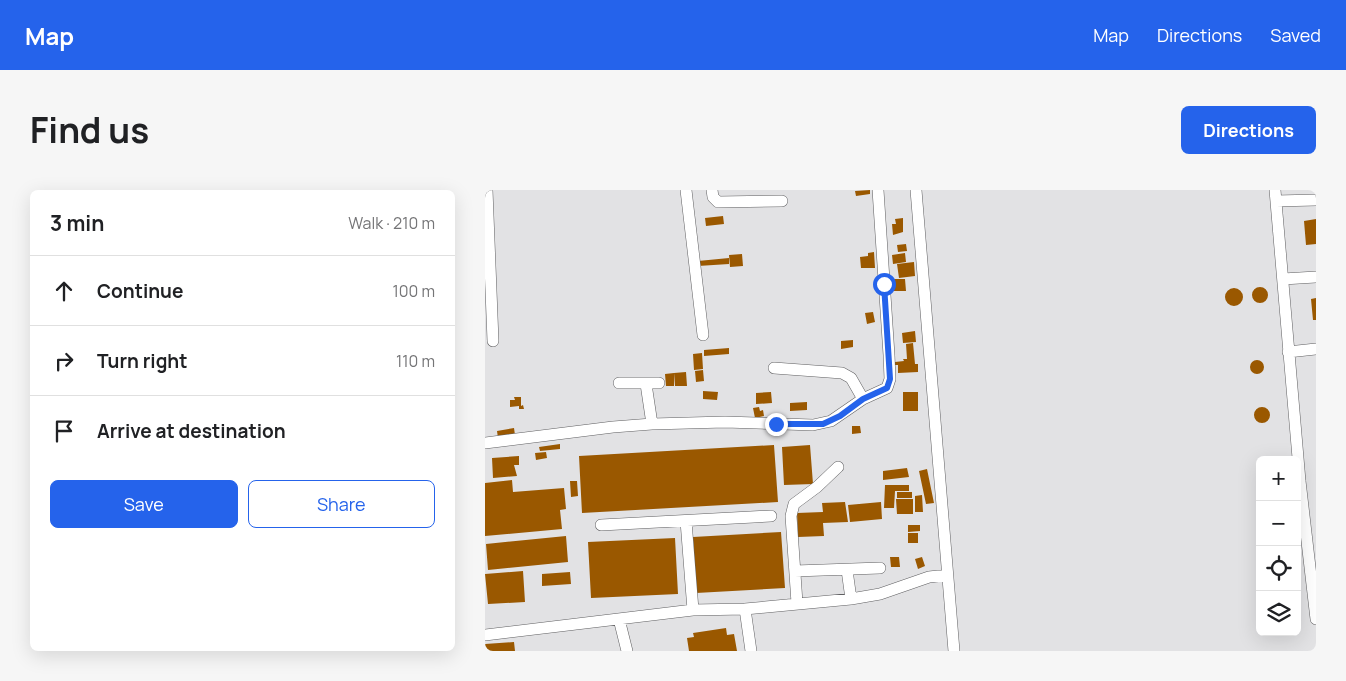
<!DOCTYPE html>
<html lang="en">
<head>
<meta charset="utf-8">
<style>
	:root { --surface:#fff; --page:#f6f6f6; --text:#202124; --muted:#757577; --line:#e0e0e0; --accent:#2563eb }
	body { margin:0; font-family:Manrope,sans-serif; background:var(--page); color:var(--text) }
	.controls { position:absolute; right:15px; bottom:15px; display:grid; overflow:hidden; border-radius:8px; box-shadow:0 5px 20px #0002 }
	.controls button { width:45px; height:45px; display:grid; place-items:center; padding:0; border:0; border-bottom:1px solid var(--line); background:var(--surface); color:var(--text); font:25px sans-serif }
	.stop { position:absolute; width:15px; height:15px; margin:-11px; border:4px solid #2563eb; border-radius:50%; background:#fff }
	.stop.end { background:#2563eb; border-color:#fff; box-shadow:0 1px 5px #0008 }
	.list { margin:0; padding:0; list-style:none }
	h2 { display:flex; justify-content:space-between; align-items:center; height:65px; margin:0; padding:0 20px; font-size:21px }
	h2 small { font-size:16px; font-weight:400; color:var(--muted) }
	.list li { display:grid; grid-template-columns:32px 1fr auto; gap:15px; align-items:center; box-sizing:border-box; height:70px; padding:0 20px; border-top:1px solid var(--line) }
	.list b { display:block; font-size:19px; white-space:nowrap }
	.list em { font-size:16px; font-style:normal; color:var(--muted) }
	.actions { display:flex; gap:10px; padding:15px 20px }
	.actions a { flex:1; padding:11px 0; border:1px solid var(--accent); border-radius:8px; text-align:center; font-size:18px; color:var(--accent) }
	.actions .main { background:var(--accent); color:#fff }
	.icon { flex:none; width:28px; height:28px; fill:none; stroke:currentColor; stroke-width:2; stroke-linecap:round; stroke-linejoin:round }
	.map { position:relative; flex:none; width:831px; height:461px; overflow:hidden; border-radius:8px }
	header { display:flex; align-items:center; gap:30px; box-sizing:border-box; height:70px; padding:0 25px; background:var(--accent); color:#fff }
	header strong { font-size:24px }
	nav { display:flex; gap:28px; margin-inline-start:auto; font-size:18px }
	.intro { display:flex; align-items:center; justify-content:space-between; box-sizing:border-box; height:120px; padding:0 30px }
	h1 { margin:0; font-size:35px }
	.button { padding:12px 22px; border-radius:8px; background:var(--accent); color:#fff; font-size:18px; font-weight:700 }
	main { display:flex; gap:30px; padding:0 30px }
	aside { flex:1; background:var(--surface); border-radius:8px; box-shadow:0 5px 20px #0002 }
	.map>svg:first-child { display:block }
	.building { fill:#9a5800 }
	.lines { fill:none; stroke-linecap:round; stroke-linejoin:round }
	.minor-casing { stroke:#5f5f61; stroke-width:12 }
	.minor { stroke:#fff; stroke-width:11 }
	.route { stroke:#2563eb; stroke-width:6 }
</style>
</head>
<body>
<header>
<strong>Map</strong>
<nav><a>Map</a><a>Directions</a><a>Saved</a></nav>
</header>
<div class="intro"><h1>Find us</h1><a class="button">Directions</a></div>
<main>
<aside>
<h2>3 min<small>Walk · 210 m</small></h2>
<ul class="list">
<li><svg class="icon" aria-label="ahead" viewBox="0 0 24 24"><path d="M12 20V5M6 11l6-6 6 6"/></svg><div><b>Continue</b></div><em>100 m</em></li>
<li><svg class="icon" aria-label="right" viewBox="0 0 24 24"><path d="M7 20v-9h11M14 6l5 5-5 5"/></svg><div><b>Turn right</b></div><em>110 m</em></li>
<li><svg class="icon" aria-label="arrive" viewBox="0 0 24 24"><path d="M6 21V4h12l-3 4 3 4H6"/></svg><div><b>Arrive at destination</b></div></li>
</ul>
<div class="actions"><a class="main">Save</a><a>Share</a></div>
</aside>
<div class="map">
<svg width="831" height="461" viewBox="0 0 831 461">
	<rect width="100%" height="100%" fill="#e2e2e4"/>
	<path class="building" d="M385,0V4L371,6L370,1Z
		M238,26L239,34L221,36L220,28Z
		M418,28V42L408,45L407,34H411L410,29Z
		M831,29V54L821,55L819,31Z
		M421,54L422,61L413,62L412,55Z
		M389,62L390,78H376L375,67L383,66V63Z
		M420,63L421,72L408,74L407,65Z
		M257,64L258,76L245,77L244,65Z
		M244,68V74L213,76V71Z
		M429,72L430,86L414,88L412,74Z
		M409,89H420L421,101H409Z
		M767 105a8 8 0 1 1 16 0a8 8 0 1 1-16 0Z
		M740 107a9 9 0 1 1 18 0a9 9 0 1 1-18 0Z
		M831,108V130H828L826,109Z
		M388,122L390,132L382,134L380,123Z
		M430,141L431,152L418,153L417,143Z
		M368,150V157L356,159V151Z
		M428,153L430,174H433V182L413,183V175H410V172L419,171L418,169H422L421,154Z
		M244,158V164L219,166V160Z
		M217,163L218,179L209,180L208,164Z
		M765 177a7 7 0 1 1 14 0a7 7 0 1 1-14 0Z
		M218,180L219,191L211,192L210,181Z
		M201,182L202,196H190L189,183Z
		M189,183V196H181L180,184Z
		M218,201L233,202L232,210L218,209Z
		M286,202L287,213L271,214V203Z
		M418,202H433V221H418Z
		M29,207H36V216L38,215L39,219H34V216L25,217V210H30Z
		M322,212V220L305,221V213Z
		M274,217L275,221L278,220L279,226L270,228L268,218Z
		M769 225a8 8 0 1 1 16 0a8 8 0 1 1-16 0Z
		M367,236H375L376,243L367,244Z
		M29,238L30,245L13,248L12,241Z
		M75,254V259L55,261L54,257Z
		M289,255L293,312L97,323L94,266Z
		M325,255L328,294L299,295L297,257Z
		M61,262L62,268L51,270L50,263Z
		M34,266V275H29L32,286L8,288L7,268Z
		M422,278L424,287L398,290V281Z
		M442,279L449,313L441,314L434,281Z
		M27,290L28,302L79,298L81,319L75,320L77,339L0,346V293Z
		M85,291H92L93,306L86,307Z
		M400,295H424V301H410L409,318H399Z
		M412,302H427V308H412Z
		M437,305L438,322H430V306Z
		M411,309H428V324H412Z
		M360,312L363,332L338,333L339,346L313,347L312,323L338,322L337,313Z
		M396,312L397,329L365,332L363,315Z
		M423,335H435V341L423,342Z
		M296,342L300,398L211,403L208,347Z
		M423,343H433V353H423Z
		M81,346L83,372L3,380L1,354Z
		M190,348L193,404L106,408L103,352Z
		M405,367H414L415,377H406Z
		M437,367L440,376L433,379L430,369Z
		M38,381L40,412L3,414L0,384Z
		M85,382L86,394L57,396V384Z
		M241,438L242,445L249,444L252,461H204L202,448L209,447L208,443Z
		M29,452L30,461H0V454Z"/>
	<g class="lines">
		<defs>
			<path id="minor" d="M2,0L8,151
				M201,0L218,145
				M227,0L228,7L233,12L297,11
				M431,0L469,461
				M790,0L815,291L831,429
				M791,11L831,10
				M798,89L831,87
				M803,162L831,159
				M289,178L357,183L366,188L378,209
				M134,193H174
				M161,194L167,234
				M0,253L128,237L167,234L240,232L328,235L346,231L378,209L402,198L405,189L404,165L393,0
				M201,331L208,420
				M116,335L286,326
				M362,380L366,409
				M310,381L395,378
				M312,413L306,326L309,314L332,297L353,277
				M260,419L266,461
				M134,429L142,461
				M0,445L208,420L260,419L366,409L395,404L444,387L462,385"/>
		</defs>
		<use href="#minor" class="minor-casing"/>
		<use href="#minor" class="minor"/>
	</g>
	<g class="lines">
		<path class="route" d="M291,234H338L355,226L378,209L402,198L405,189L399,94"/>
	</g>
</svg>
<div class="controls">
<button>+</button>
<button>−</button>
<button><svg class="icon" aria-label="locate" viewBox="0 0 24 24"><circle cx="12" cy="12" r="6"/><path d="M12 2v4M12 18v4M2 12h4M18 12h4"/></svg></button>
<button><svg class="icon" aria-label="layers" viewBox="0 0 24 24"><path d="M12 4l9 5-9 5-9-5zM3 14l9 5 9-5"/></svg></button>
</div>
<div class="stop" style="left:399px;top:94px"></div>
<div class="stop end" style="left:291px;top:234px"></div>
</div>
</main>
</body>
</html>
